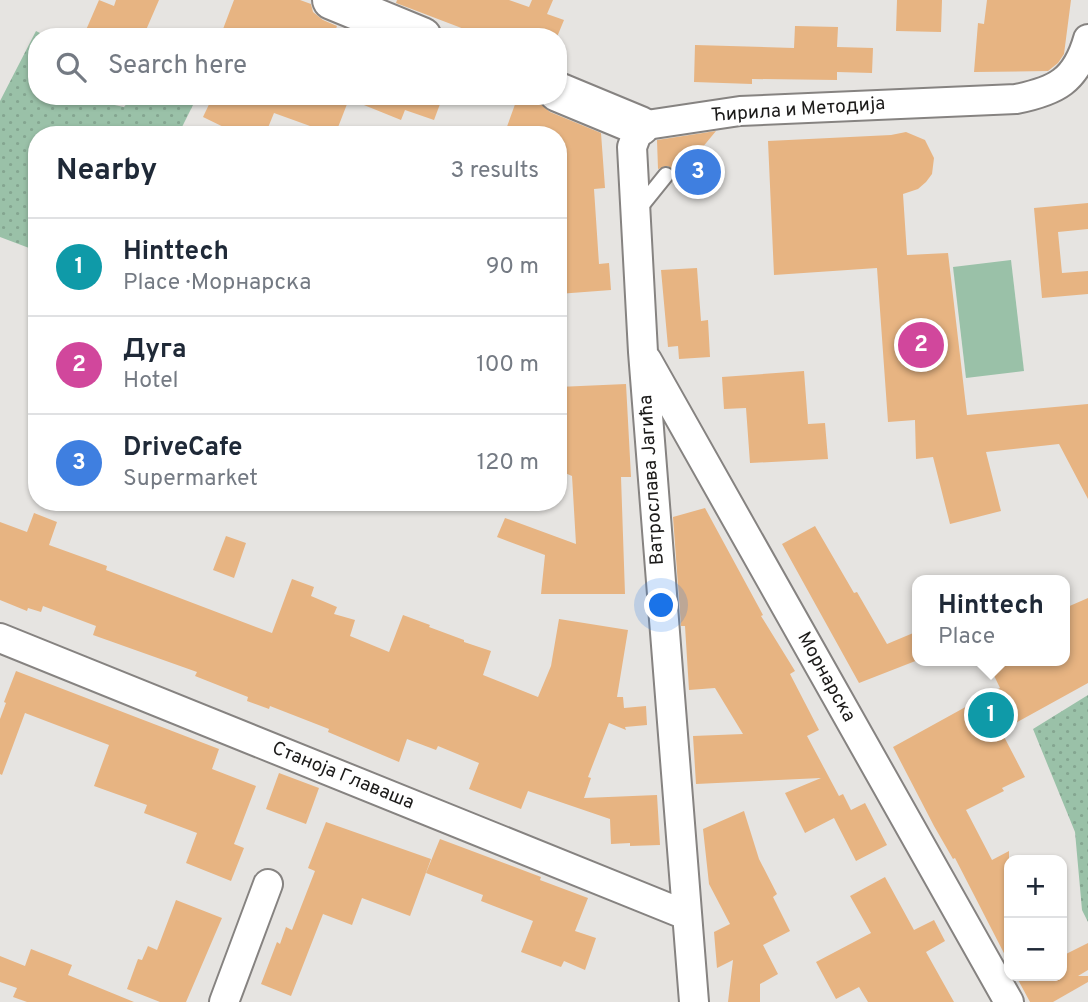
<!DOCTYPE html>
<html lang="en">
<head>
<meta charset="utf-8">
<style>
	:root { --surface:#fff; --page:#f6f6f7; --text:#1f2937; --muted:#747a83; --line:#e0e1e3; --accent:#0b8043 }
	body { margin:0; font-family:Overpass,sans-serif; background:var(--page); color:var(--text) }
	.controls { position:absolute; right:21px; bottom:21px; display:grid; overflow:hidden; border-radius:14px; box-shadow:0 2px 5px #0004 }
	.controls button { width:63px; height:63px; display:grid; place-items:center; padding:0; border:0; border-bottom:2px solid var(--line); background:var(--surface); color:var(--text); font:35px sans-serif }
	.you { position:absolute; left:662px; top:606px; width:24px; height:24px; margin:-18px; border:5px solid #fff; border-radius:50%; background:#1a73e8; box-shadow:0 0 0 10px #1a73e833 }
	.badge { display:grid; place-items:center; width:46px; height:46px; border-radius:50%; background:var(--accent); color:#fff; font-size:23px; font-weight:700 }
	.pin { position:absolute; translate:-50% -50%; border:4px solid #fff; box-shadow:0 2px 7px #0006 }
	.popup { position:absolute; left:912px; top:575px; width:158px; height:91px; box-sizing:border-box; display:grid; place-content:center; border-radius:14px; background:var(--surface); filter:drop-shadow(0 2px 5px #0005); font-size:23px; white-space:nowrap; color:var(--muted) }
	.popup b { font-size:26px; color:var(--text) }
	.popup::after { content:''; position:absolute; left:50%; top:100%; margin-left:-14px; border:14px solid transparent; border-top-color:var(--surface) }
	.list { margin:0; padding:0; list-style:none }
	h2 { display:flex; justify-content:space-between; align-items:center; height:91px; margin:0; padding:0 28px; font-size:30px }
	h2 small { font-size:23px; font-weight:400; color:var(--muted) }
	.list li { display:grid; grid-template-columns:46px 1fr auto; gap:21px; align-items:center; box-sizing:border-box; height:98px; padding:0 28px; border-top:2px solid var(--line) }
	.list b { display:block; font-size:26px; white-space:nowrap }
	.list p { margin:0; font-size:23px; white-space:nowrap; color:var(--muted) }
	.list em { font-size:23px; font-style:normal; color:var(--muted) }
	.icon { flex:none; width:38px; height:38px; fill:none; stroke:currentColor; stroke-width:2; stroke-linecap:round; stroke-linejoin:round }
	.map { position:relative; flex:none; width:1088px; height:1002px; overflow:hidden }
	.search { position:absolute; background:var(--surface); box-shadow:0 2px 5px #0004; left:28px; top:28px; width:539px; height:77px; display:flex; align-items:center; gap:18px; box-sizing:border-box; padding:0 24px; border-radius:28px; color:var(--muted); font-size:26px }
	.panel { position:absolute; background:var(--surface); box-shadow:0 2px 5px #0004; left:28px; top:126px; width:539px; height:385px; border-radius:28px }
	.map>svg:first-child { display:block }
	.grass { fill:url(#grass-dots) }
	.garden { fill:#9ac1a8 }
	.building { fill:#e7b482 }
	.lines { fill:none; stroke-linecap:round; stroke-linejoin:round }
	.lane-casing { stroke:#868381; stroke-width:18 }
	.street-casing { stroke:#868381; stroke-width:32 }
	.secondary-casing { stroke:#868381; stroke-width:42 }
	.lane { stroke:#fff; stroke-width:14 }
	.street { stroke:#fff; stroke-width:28 }
	.secondary { stroke:#fff; stroke-width:38 }
	.labels { text-anchor:middle; dominant-baseline:central; stroke-width:5; stroke-linejoin:round; paint-order:stroke }
	.street-label { font-size:19px; fill:#1b1a19; stroke:#fff }
</style>
</head>
<body>
<div class="map">
<svg width="1088" height="1002" viewBox="0 0 1088 1002">
	<defs>
		<pattern id="grass-dots" width="8" height="8" patternUnits="userSpaceOnUse" patternTransform="scale(1.75)"><rect width="8" height="8" fill="#9ac1a8"/><path d="M2 2h.1M6 6h.1" fill="none" stroke="#84a590" stroke-width="1.8" stroke-linecap="round"/></pattern>
	</defs>
	<rect width="100%" height="100%" fill="#e6e4e1"/>
	<path class="grass" d="M36,31L48,37H37V96H93L105,103L124,107L133,96H164L193,105L178,135H37V251L0,237V101Z
		M1088,695V922L1082,910L1075,832L1033,729Z"/>
	<path class="garden" d="M1011,260L1024,371L966,378L953,267Z"/>
	<path class="building" d="M99,0L114,6L116,0H159L143,37H102L86,30Z
		M234,0H300L311,4L313,12L323,20L337,26L333,37H220Z
		M397,0H509L529,7L532,0H553L547,14L564,20L557,37H485L396,3Z
		M897,0H942L941,32L896,31Z
		M987,0H1071L1064,54L1058,63L1048,71L974,72L978,23L984,24Z
		M795,26L838,27L837,47L873,48L872,73L837,72V80L752,79V84L694,82L695,45L794,48Z
		M213,96H443L434,120L405,110L401,120L349,99L335,135L274,113L265,135H240L203,117Z
		M518,96L540,103L550,112L601,133L605,188L594,189L599,264L609,263L611,290L558,294V135H504Z
		M716,131L697,154L718,169L703,189L681,172L674,179L675,171L668,166L658,169L657,140Z
		M906,132L925,140L934,158L932,174L926,182L918,189L903,194L907,255L948,253L967,415L1088,404V499L1059,444L986,452L1001,511L950,524L933,457L916,459L915,420L888,422L877,268L774,275L768,141L891,135Z
		M1088,203V229L1058,232L1062,273L1088,271V294L1042,298L1034,208Z
		M697,268L701,321L708,320L710,357L679,359L678,346L668,347L661,270Z
		M804,371L808,424L825,423L828,459L750,463L746,408L724,409L722,377Z
		M626,384L631,477H621L625,594H541L545,555L497,537L505,518L576,544L572,476L558,470V387Z
		M705,508L763,615L761,616L795,671L790,674L819,730L807,736L839,796L843,794L851,810L865,803L887,845L856,861L834,818L805,833L785,793L821,778L696,784L693,736L743,734L715,688L689,690L685,626H681L673,517Z
		M34,513L57,522L49,545L107,566L106,570L272,633L292,579L314,587L311,596L337,607L334,614L355,620L350,636L389,652L403,615L430,625L429,627L464,640V642L491,651L483,675L538,697L551,666L559,619L628,630L617,697H623L624,708L646,706L647,725L625,727L626,730L609,723L588,777L591,778L584,798L657,795L660,845L630,846V843L611,844L610,819L528,791L521,809L469,789L479,763L438,746L436,750L407,739L399,762L328,732L329,729L270,706L269,709L247,701L248,697L195,676L197,672L93,635L96,626L43,606L41,612L28,608L27,611L0,600V522L27,532Z
		M815,526L854,593L857,592L887,644L918,631V660L859,683L782,544Z
		M226,536L246,543L234,578L213,570Z
		M1088,598V683L1001,731L1025,777L1002,788L1004,791L966,810L992,860L1009,851V963L955,858L953,859L934,826L893,747L1000,688L987,661H1065V608Z
		M16,671L219,749L212,769L256,786L234,844L244,848L231,881L186,863L197,833L144,813L147,805L94,786L109,745L25,713L2,775L0,774V719L6,703L4,702Z
		M279,773L319,788L306,824L266,809Z
		M744,811L759,859L777,894L773,897L790,931L763,945L778,974L760,984V1002H728L733,960L717,968L714,932L730,924L709,884L703,829Z
		M326,822L431,859L410,916L362,898L352,925L323,914L291,996L261,984L277,942L280,944L286,927L292,930L315,871L308,868Z
		M440,839L541,877L540,880L588,898L575,931L596,938L585,970L564,961L561,967L521,952L533,921L481,901L483,895L426,873Z
		M885,877L914,930L934,920L945,941L926,952L954,1002H868L859,987L836,999L816,962L871,933L850,896Z
		M176,900L222,918L186,1002H160L127,989L138,959L142,960L148,946L157,950Z
		M1088,943V970L1078,976H1088V982L1053,1002H1030L1016,976H1062V956Z
		M31,949L72,965L68,975L134,1002H27L13,997L17,988L0,982V956L25,966Z"/>
	<g class="lines">
		<defs>
			<path id="lane" d="M637,211L666,175"/>
			<path id="street" d="M647,360L1009,1002
				M0,638L686,915
				M224,1002L268,884
				M694,1002L643,352L632,147L640,126L740,111L1016,99C1056,91 1076,81 1088,39"/>
			<path id="secondary" d="M332,0L422,37
				M558,92L640,126"/>
		</defs>
		<use href="#lane" class="lane-casing"/>
		<use href="#street" class="street-casing"/>
		<use href="#secondary" class="secondary-casing"/>
		<use href="#lane" class="lane"/>
		<use href="#street" class="street"/>
		<use href="#secondary" class="secondary"/>
	</g>
	<g class="labels">
		<g class="street-label">
			<text transform="translate(798 110) rotate(-4)">Ћирила и Методија</text>
			<text transform="translate(652 480) rotate(-94)">Ватрослава Јагића</text>
			<text transform="translate(826 677) rotate(61)">Морнарска</text>
			<text transform="translate(343 776) rotate(22)">Станоја Главаша</text>
		</g>
	</g>
</svg>
<div class="controls">
<button>+</button>
<button>−</button>
</div>
<div class="you"></div>
<div class="pin badge" style="left:991px;top:715px;background:#0f9aa8">1</div>
<div class="popup"><b>Hinttech</b>Place</div>
<div class="pin badge" style="left:921px;top:345px;background:#d1479c">2</div>
<div class="pin badge" style="left:698px;top:172px;background:#3f7fe0">3</div>
<div class="search"><svg class="icon" aria-label="search" viewBox="0 0 24 24"><circle cx="10" cy="10" r="6"/><path d="M15 15l6 6"/></svg>Search here</div>
<section class="panel">
<h2>Nearby<small>3 results</small></h2>
<ul class="list">
<li><span class="badge" style="background:#0f9aa8">1</span><div><b>Hinttech</b><p>Place · Морнарска</p></div><em>90 m</em></li>
<li><span class="badge" style="background:#d1479c">2</span><div><b>Дуга</b><p>Hotel</p></div><em>100 m</em></li>
<li><span class="badge" style="background:#3f7fe0">3</span><div><b>DriveCafe</b><p>Supermarket</p></div><em>120 m</em></li>
</ul>
</section>
</div>
</body>
</html>
